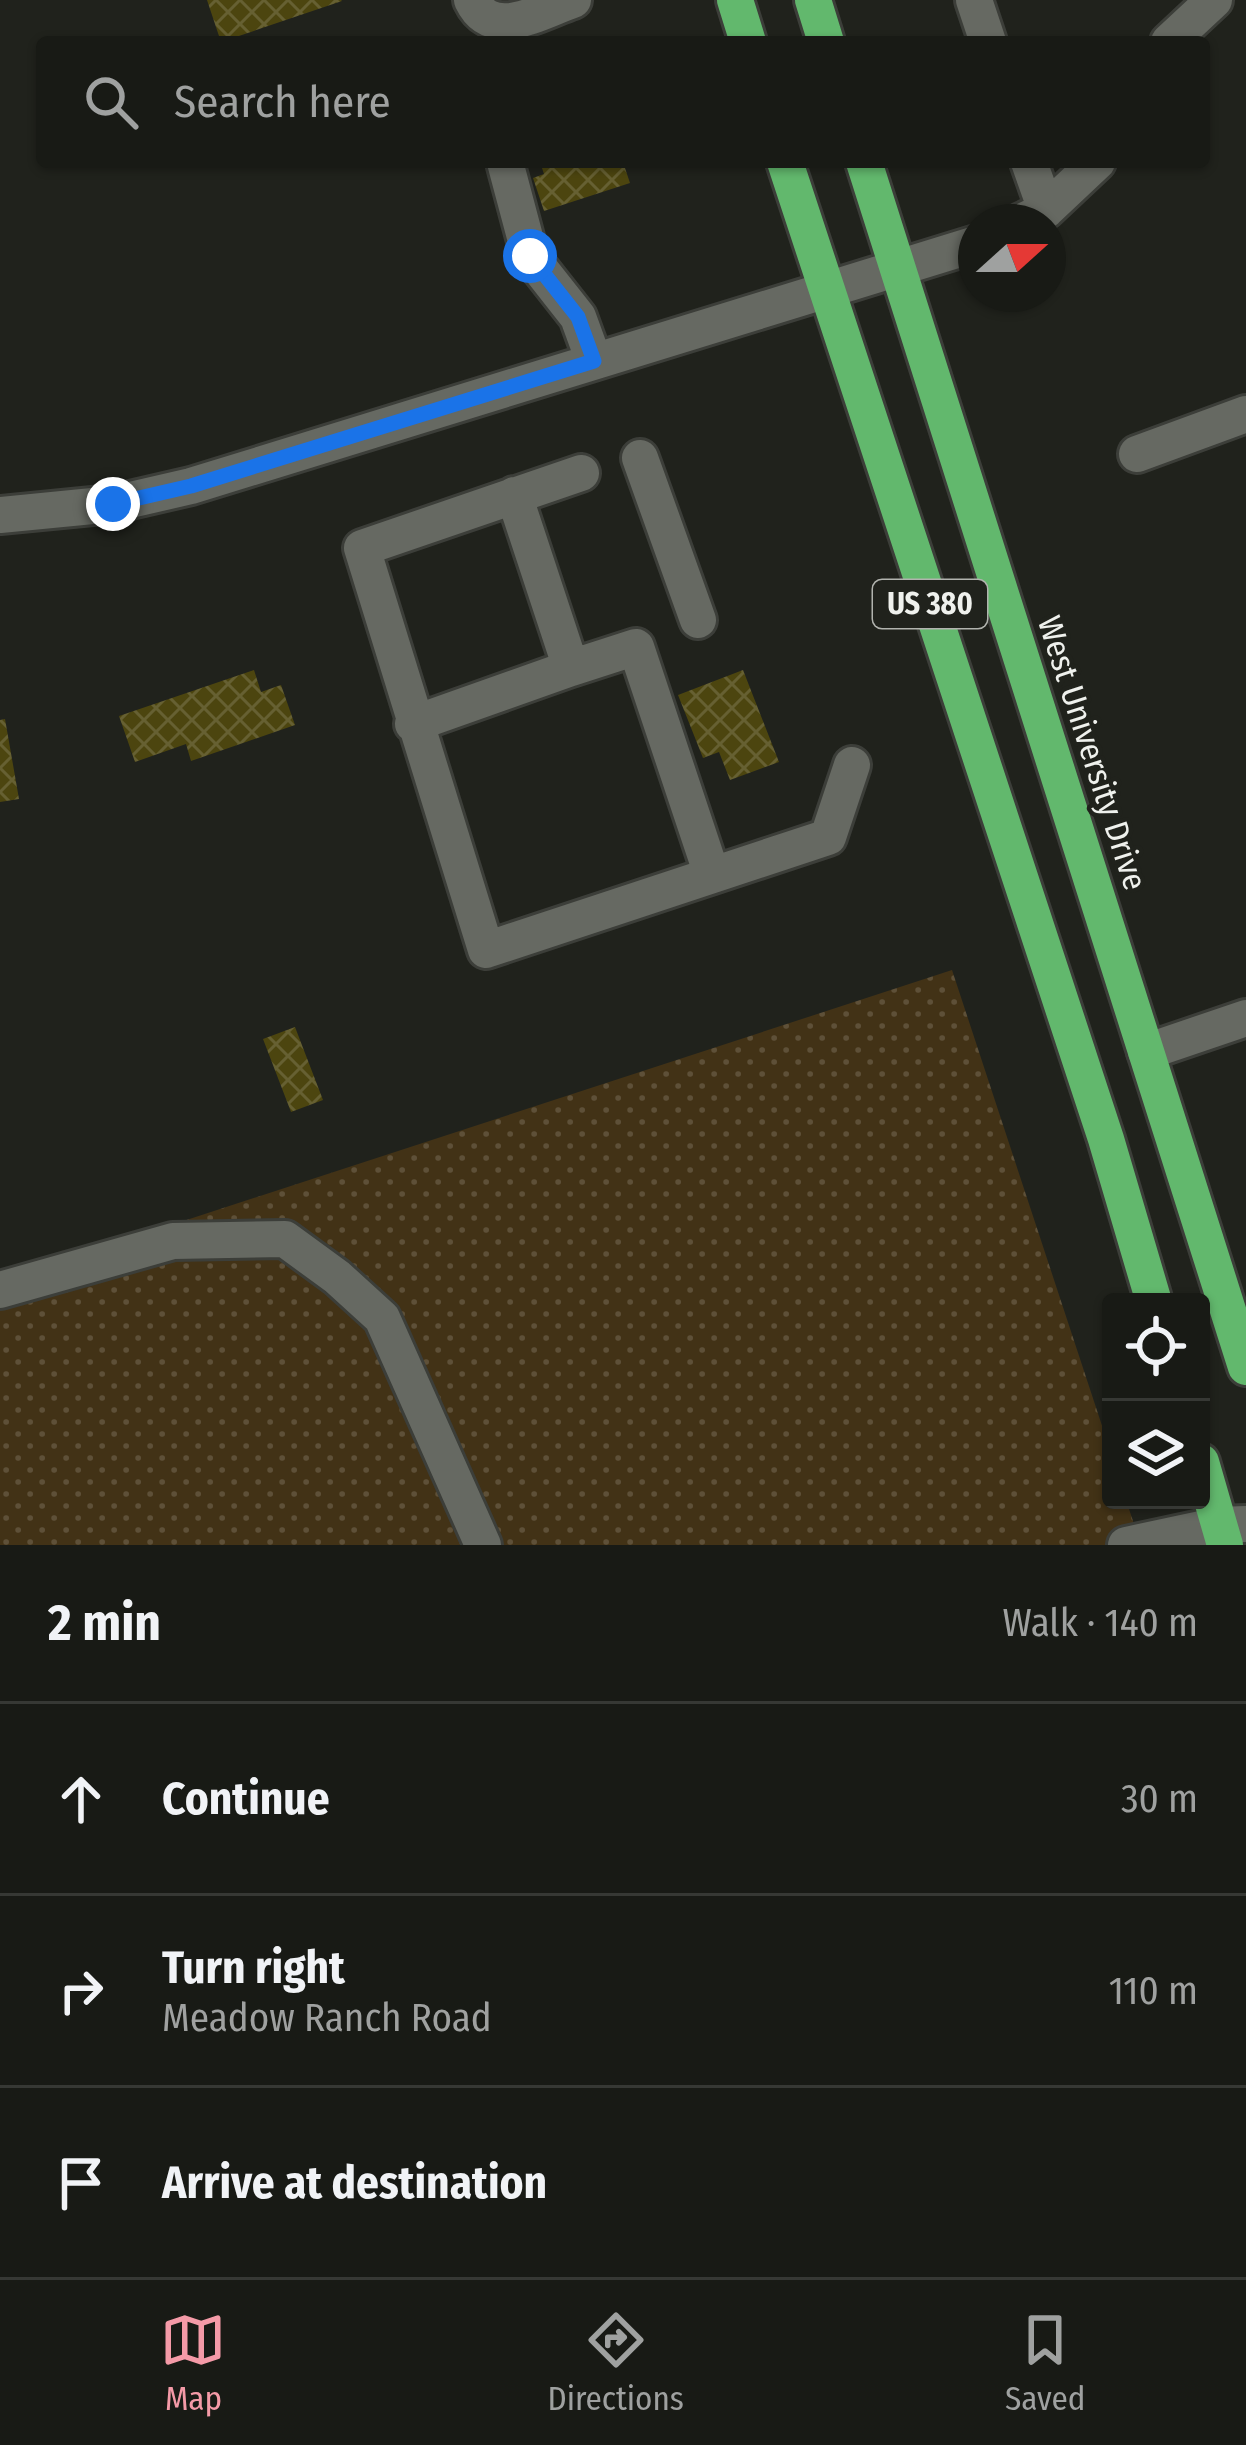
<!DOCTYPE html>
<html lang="en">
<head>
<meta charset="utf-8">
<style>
	:root { --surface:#181a15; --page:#252722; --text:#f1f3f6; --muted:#9fa1a0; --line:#363834; --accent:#f49aa7 }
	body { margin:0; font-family:"Fira Sans Condensed",sans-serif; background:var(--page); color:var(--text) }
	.controls { position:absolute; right:36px; bottom:36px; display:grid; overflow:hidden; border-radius:12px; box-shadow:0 3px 9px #0004 }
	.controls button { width:108px; height:108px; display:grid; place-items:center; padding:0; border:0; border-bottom:3px solid var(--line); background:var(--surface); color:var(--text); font:60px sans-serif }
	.compass { position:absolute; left:958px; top:204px; width:108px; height:108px; border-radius:50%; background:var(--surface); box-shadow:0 3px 9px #0004; rotate:69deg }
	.stop { position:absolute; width:36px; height:36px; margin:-27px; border:9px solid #1a73e8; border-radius:50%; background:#fff }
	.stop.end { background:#1a73e8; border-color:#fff; box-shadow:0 3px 12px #0008 }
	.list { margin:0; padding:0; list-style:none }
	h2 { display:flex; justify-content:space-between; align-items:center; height:156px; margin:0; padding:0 48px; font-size:51px }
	h2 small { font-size:39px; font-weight:400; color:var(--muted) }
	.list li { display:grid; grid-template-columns:78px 1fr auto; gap:36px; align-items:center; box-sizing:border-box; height:192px; padding:0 48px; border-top:3px solid var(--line) }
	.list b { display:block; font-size:45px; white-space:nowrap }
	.list p { margin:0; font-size:39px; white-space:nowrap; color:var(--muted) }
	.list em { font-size:39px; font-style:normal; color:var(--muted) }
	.icon { flex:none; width:66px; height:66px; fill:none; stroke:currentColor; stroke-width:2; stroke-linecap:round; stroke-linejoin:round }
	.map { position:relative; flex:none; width:1246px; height:1545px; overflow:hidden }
	.search { position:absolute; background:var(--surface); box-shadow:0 3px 9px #0004; left:36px; right:36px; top:36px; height:132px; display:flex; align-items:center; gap:30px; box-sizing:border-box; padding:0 42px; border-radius:12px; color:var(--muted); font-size:45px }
	.sheet { height:732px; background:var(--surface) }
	nav { display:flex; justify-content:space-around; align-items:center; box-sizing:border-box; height:168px; border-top:3px solid var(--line); background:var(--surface); font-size:33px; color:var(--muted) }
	nav a { display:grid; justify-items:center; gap:6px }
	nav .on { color:var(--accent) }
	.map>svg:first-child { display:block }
	.grass { fill:url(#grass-dots) }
	.building { fill:url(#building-cross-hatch) }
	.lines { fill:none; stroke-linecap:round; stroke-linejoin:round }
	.minor-casing { stroke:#3c3e39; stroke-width:42 }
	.highway-casing { stroke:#3c3e39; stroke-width:42 }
	.minor { stroke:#666962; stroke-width:36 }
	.highway { stroke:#62b86d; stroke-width:36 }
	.route { stroke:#1a73e8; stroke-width:15 }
	.labels { text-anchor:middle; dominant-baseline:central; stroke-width:9; stroke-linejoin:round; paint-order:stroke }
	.shield { fill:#20221c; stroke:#b1b3ae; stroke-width:3 }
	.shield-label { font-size:30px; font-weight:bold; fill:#eff1ed }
	.street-label { font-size:33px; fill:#eff1ed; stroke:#20221c }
</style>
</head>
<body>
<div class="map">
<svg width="1246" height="1545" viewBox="0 0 1246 1545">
	<defs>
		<pattern id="grass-dots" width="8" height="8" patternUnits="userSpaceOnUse" patternTransform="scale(3)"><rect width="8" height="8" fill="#423216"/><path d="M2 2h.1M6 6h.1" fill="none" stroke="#5e5038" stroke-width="1.8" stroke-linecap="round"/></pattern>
		<pattern id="building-cross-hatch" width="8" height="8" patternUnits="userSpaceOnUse" patternTransform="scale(3)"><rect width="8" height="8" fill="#4c450f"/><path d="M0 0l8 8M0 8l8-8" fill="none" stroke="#666032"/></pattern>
	</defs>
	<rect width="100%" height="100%" fill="#20221c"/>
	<path class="grass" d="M952,970L1111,1453V1500H1126L1141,1545H0V1281Z"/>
	<path class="building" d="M207,0H341L342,1L221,42Z
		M540,162H623L630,183L544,211L533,178L544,174Z
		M254,670L261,692L281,685L295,725L191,761L186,744L135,762L119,716Z
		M743,670L779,762L730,780L719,752L703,758L678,695Z
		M5,719L19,799L0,802V720Z
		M295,1027L323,1100L291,1112L263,1039Z"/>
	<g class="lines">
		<defs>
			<path id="minor" d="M472,0C492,42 540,11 573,0
				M974,0L988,42
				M1169,42L1214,0
				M505,162L530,256L578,317L594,361
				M1029,162L1046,210
				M1021,222L1046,210L1097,162
				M1137,454L1246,414
				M640,458L698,620
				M581,473L362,548L486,950L828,837L852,765
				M0,515L113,504L191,486L976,244
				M571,668L636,647L712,875
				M413,724L571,668L514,495
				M1146,1052L1246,1018
				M0,1290L173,1241L285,1239L337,1277L382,1318L483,1545
				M1126,1545L1219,1525L1246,1524"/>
			<path id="highway" d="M735,0L748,42
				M813,0L826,42
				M785,162L1106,1139L1154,1302
				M864,162L1246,1367
				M1201,1462L1225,1545"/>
		</defs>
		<use href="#minor" class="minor-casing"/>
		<use href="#highway" class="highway-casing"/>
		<use href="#minor" class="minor"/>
		<use href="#highway" class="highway"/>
	</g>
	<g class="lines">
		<path class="route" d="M113,504L191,486L594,361L578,317L530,256"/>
	</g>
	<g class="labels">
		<rect class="shield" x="873" y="580" width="114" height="48" rx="9"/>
		<g class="shield-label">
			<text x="930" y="604">US 380</text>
		</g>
		<g class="street-label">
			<text transform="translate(1092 753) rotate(72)">West University Drive</text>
		</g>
	</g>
</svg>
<div class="controls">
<button><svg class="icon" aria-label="locate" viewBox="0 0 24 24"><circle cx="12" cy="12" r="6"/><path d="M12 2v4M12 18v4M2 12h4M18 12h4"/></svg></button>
<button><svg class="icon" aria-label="layers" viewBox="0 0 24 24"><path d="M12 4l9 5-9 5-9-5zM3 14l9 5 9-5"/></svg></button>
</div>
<svg class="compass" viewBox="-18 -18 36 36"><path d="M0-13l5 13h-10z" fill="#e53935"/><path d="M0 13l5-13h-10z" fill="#9fa1a0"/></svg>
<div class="stop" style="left:530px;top:256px"></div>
<div class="stop end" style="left:113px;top:504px"></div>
<div class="search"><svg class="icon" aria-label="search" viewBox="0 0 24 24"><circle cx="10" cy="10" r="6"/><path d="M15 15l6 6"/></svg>Search here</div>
</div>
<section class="sheet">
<h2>2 min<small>Walk · 140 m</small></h2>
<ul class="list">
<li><svg class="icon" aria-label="ahead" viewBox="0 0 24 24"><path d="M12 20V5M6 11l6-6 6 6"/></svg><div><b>Continue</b></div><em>30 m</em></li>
<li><svg class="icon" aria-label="right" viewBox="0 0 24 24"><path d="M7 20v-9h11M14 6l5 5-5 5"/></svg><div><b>Turn right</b><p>Meadow Ranch Road</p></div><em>110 m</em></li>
<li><svg class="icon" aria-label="arrive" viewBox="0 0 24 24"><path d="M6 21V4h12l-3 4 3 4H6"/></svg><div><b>Arrive at destination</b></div></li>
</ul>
</section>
<nav>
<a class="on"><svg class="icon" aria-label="map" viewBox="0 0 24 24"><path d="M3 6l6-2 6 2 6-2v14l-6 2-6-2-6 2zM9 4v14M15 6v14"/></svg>Map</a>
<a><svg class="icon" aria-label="directions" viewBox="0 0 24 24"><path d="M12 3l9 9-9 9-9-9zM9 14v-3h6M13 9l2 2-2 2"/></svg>Directions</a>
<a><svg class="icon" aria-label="saved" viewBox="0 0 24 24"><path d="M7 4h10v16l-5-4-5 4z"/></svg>Saved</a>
</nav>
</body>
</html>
